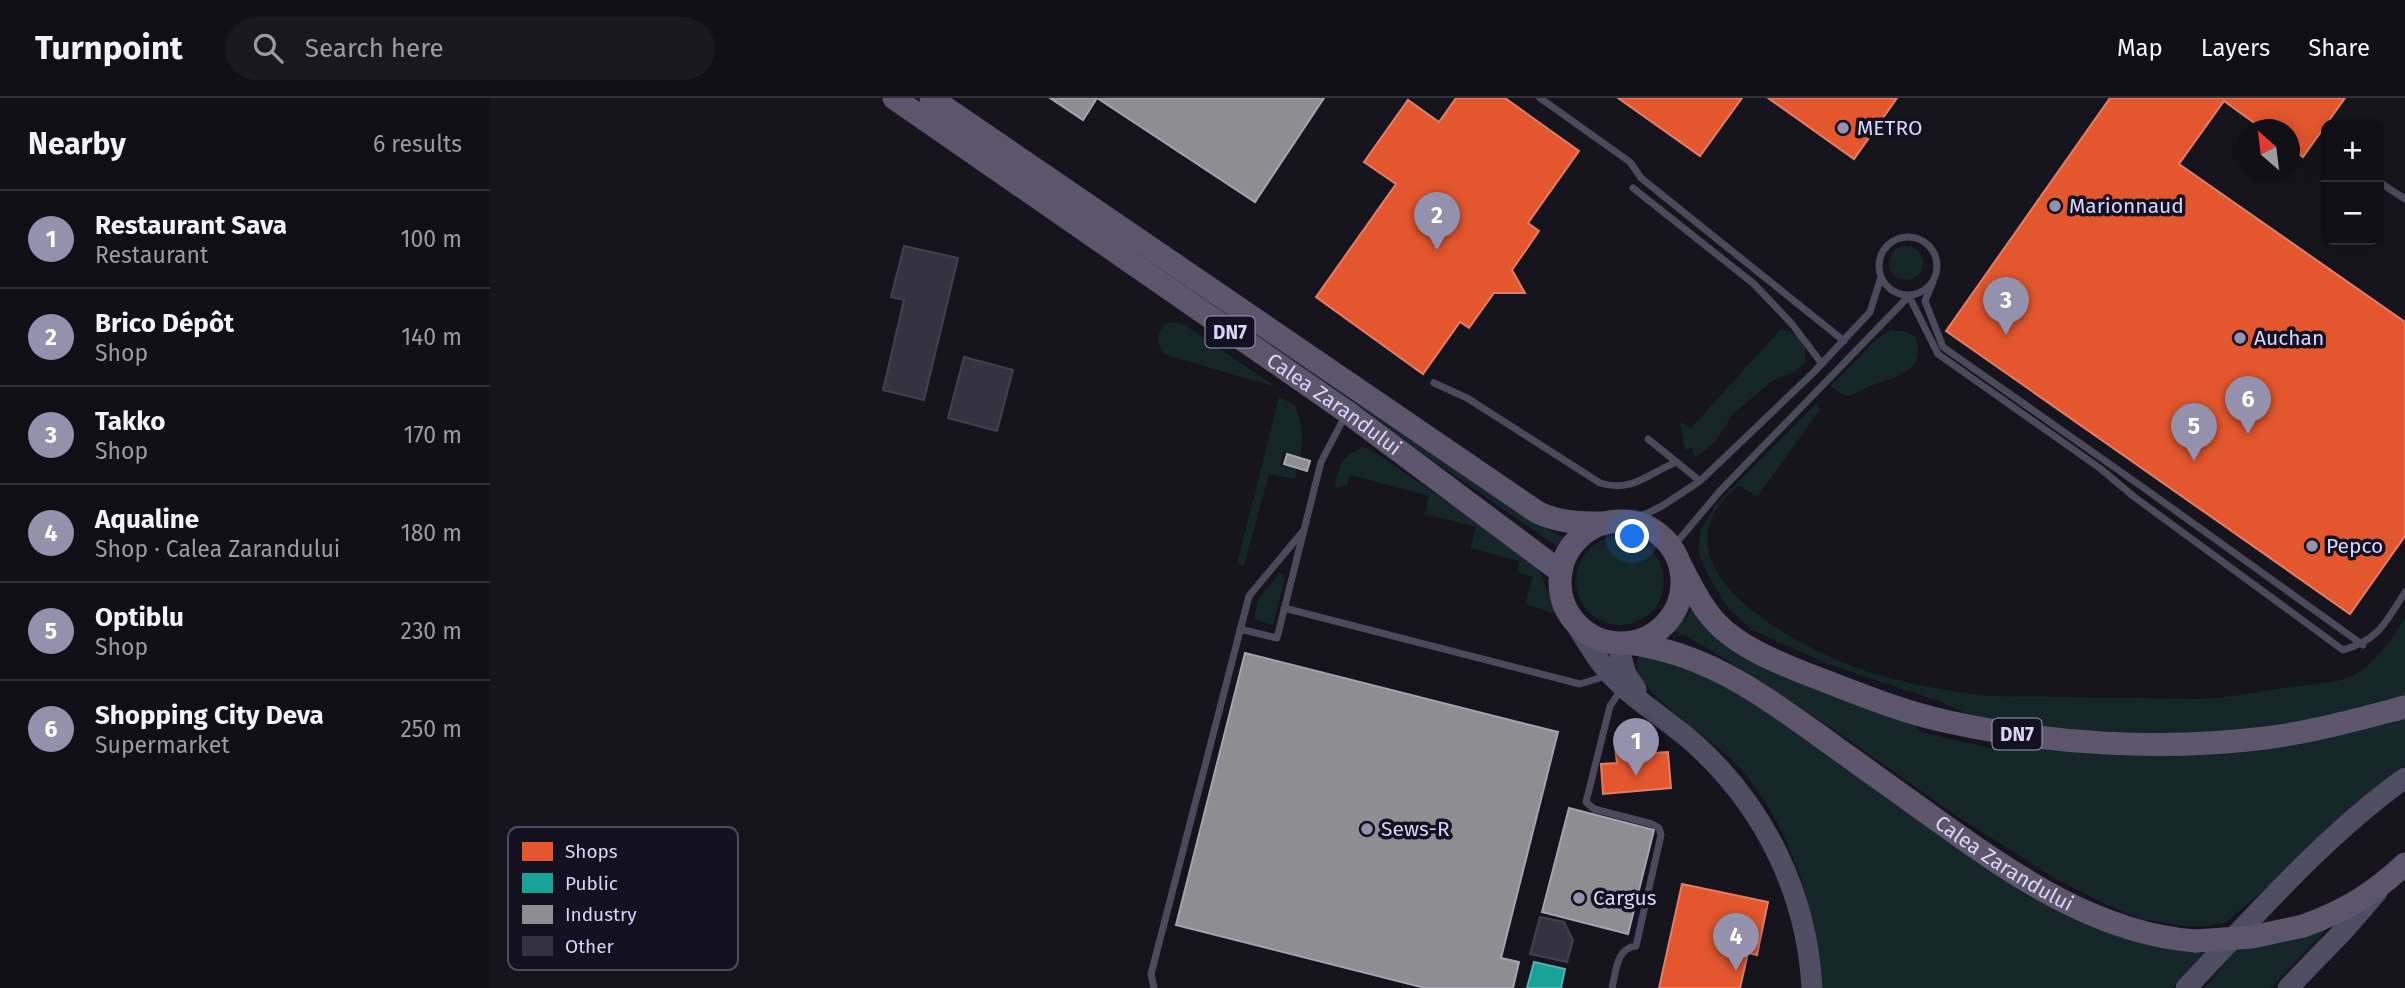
<!DOCTYPE html>
<html lang="en">
<head>
<meta charset="utf-8">
<style>
	:root { --surface:#100f15; --page:#19181e; --text:#f1f3f6; --muted:#9c9ca0; --line:#302f34; --accent:#9491ac }
	body { margin:0; font-family:"Fira Sans",sans-serif; background:var(--page); color:var(--text) }
	.controls { position:absolute; right:21px; top:21px; display:grid; overflow:hidden; border-radius:14px; box-shadow:0 4px 18px #0003 }
	.controls button { width:63px; height:63px; display:grid; place-items:center; padding:0; border:0; border-bottom:2px solid var(--line); background:var(--surface); color:var(--text); font:35px sans-serif }
	.compass { position:absolute; left:1747px; top:21px; width:63px; height:63px; border-radius:50%; background:var(--surface); box-shadow:0 4px 18px #0003; rotate:332deg }
	.you { position:absolute; left:1143px; top:439px; width:24px; height:24px; margin:-18px; border:5px solid #fff; border-radius:50%; background:#1a73e8; box-shadow:0 0 0 10px #1a73e833 }
	.badge { display:grid; place-items:center; width:46px; height:46px; border-radius:50%; background:var(--accent); color:#fff; font-size:23px; font-weight:700 }
	.pin { position:absolute; translate:-50% -58px; filter:drop-shadow(0 2px 4px #0008) }
	.pin::after { content:''; position:absolute; top:37px; width:24px; height:21px; background:inherit; clip-path:polygon(0 0,100% 0,50% 100%) }
	.list { margin:0; padding:0; list-style:none }
	h2 { display:flex; justify-content:space-between; align-items:center; height:91px; margin:0; padding:0 28px; font-size:30px }
	h2 small { font-size:23px; font-weight:400; color:var(--muted) }
	.list li { display:grid; grid-template-columns:46px 1fr auto; gap:21px; align-items:center; box-sizing:border-box; height:98px; padding:0 28px; border-top:2px solid var(--line) }
	.list b { display:block; font-size:26px; white-space:nowrap }
	.list p { margin:0; font-size:23px; white-space:nowrap; color:var(--muted) }
	.list em { font-size:23px; font-style:normal; color:var(--muted) }
	.icon { flex:none; width:38px; height:38px; fill:none; stroke:currentColor; stroke-width:2; stroke-linecap:round; stroke-linejoin:round }
	.map { position:relative; flex:none; width:1915px; height:890px; overflow:hidden }
	header { display:flex; align-items:center; gap:42px; box-sizing:border-box; height:98px; padding:0 35px; background:var(--surface); border-bottom:2px solid var(--line) }
	header strong { font-size:33px }
	nav { display:flex; gap:38px; margin-inline-start:auto; font-size:24px }
	.search { width:490px; height:63px; background:var(--page); display:flex; align-items:center; gap:18px; box-sizing:border-box; padding:0 24px; border-radius:38px; color:var(--muted); font-size:26px }
	main { display:flex }
	aside { flex:1; background:var(--surface) }
	.map>svg:first-child { display:block }
	.green { fill:#142627 }
	.shops { fill:#e4572e; stroke:#e17d6b; stroke-width:2 }
	.public { fill:#17a398; stroke:#51b2b5; stroke-width:2 }
	.industry { fill:#8d8d92; stroke:#a4a3b1; stroke-width:2 }
	.building { fill:#34323f; stroke:#42404f; stroke-width:2 }
	.lines { fill:none; stroke-linecap:round; stroke-linejoin:round }
	.lane { stroke:#4b4a5c; stroke-width:7 }
	.secondary { stroke:#4e4d62; stroke-width:21 }
	.primary { stroke:#5d556c; stroke-width:23 }
	.primary-bridge { stroke:#5d556c; stroke-width:23 }
	.poi-dot { fill:#9491ac; stroke:#131020; stroke-width:2.5 }
	.labels { text-anchor:middle; dominant-baseline:central; stroke-width:7; stroke-linejoin:round; paint-order:stroke }
	.shield { fill:#131020; stroke:#9e9ab8; stroke-width:2 }
	.shield-label { font-size:19px; font-weight:bold; fill:#d9d5f9 }
	.poi-label { font-size:21px; fill:#d9d5f9; stroke:#131020; text-anchor:start }
	.street-label { font-size:21px; fill:#d9d5f9; stroke:#131020 }
	.key { fill:#131020; stroke:#4e4b61; stroke-width:2 }
	.key-label { font-size:19px; fill:#d9d5f9 }
</style>
</head>
<body>
<header>
<strong>Turnpoint</strong>
<div class="search"><svg class="icon" aria-label="search" viewBox="0 0 24 24"><circle cx="10" cy="10" r="6"/><path d="M15 15l6 6"/></svg>Search here</div>
<nav><a>Map</a><a>Layers</a><a>Share</a></nav>
</header>
<main>
<aside>
<h2>Nearby<small>6 results</small></h2>
<ul class="list">
<li><span class="badge">1</span><div><b>Restaurant Sava</b><p>Restaurant</p></div><em>100 m</em></li>
<li><span class="badge">2</span><div><b>Brico Dépôt</b><p>Shop</p></div><em>140 m</em></li>
<li><span class="badge">3</span><div><b>Takko</b><p>Shop</p></div><em>170 m</em></li>
<li><span class="badge">4</span><div><b>Aqualine</b><p>Shop · Calea Zarandului</p></div><em>180 m</em></li>
<li><span class="badge">5</span><div><b>Optiblu</b><p>Shop</p></div><em>230 m</em></li>
<li><span class="badge">6</span><div><b>Shopping City Deva</b><p>Supermarket</p></div><em>250 m</em></li>
</ul>
</aside>
<div class="map">
<svg width="1915" height="890" viewBox="0 0 1915 890">
	<rect width="100%" height="100%" fill="#15141c"/>
	<path class="green" d="M455,24L583,103L1061,433L1079,443L1072,452Z
		M1399 165a17 17 0 1 1 34 0a17 17 0 1 1-34 0Z
		M679,224L695,227L786,289L676,257C664,246 666,232 679,224Z
		M1291,231L1307,236L1315,245V265L1304,274L1282,283L1242,317L1226,343L1205,360L1202,350L1195,352L1190,324L1201,330Z
		M1401,232L1417,234L1425,239C1439,272 1406,278 1381,288C1375,290 1367,296 1361,297C1352,298 1347,293 1341,288L1384,243Z
		M789,299L805,307C812,324 814,340 810,359L794,354L790,367L807,372L805,381L779,376L754,468L747,466Z
		M1327,305L1330,312L1267,399L1249,387C1149,468 1311,552 1378,574C1416,586 1458,593 1498,598L1710,601C1741,600 1771,593 1802,589C1822,586 1848,586 1866,576C1888,563 1903,540 1915,519V607L1731,640L1504,628L1449,603L1338,566L1262,532L1235,506L1217,475L1208,453L1211,431L1228,404Z
		M873,349L880,351L1042,462L1051,476L1066,516L1035,506L1043,479L1027,474L1029,463L980,450L986,429L935,416L939,398L860,377L857,387L847,390L845,384C852,364 852,358 873,349Z
		M1086 483a44 44 0 1 1 88 0a44 44 0 1 1-88 0Z
		M790,475L794,478V484L783,527L764,521L768,501Z
		M1205,503L1211,519L1423,623L1430,634L1513,653L1549,648L1640,654L1915,617V666L1838,729L1780,787L1736,824L1719,828H1695L1651,821L1615,806L1564,780L1462,715L1346,633L1217,550L1193,536L1182,533L1197,519Z
		M1151,556L1213,568L1505,767L1718,852L1682,890H1332C1329,812 1295,712 1238,658C1215,637 1165,604 1151,580C1148,576 1147,570 1146,565Z
		M1847,821L1781,890H1714L1751,846Z"/>
	<path class="shops" d="M966,0H1015L1089,53L1038,125L1049,133L1022,172L1035,195H1004L979,230L970,224L933,276L826,199L906,86L874,64L918,2L949,24Z
		M1128,0H1252L1210,58Z
		M1278,0H1407L1364,61Z
		M1620,0H1855L1813,59L1800,49V32H1774L1734,3L1689,66L1915,224V438L1860,516L1456,233Z
		M1162,646L1163,655L1178,654L1181,690L1113,696L1111,666L1127,665L1125,649Z
		M1192,786L1278,804L1267,857L1258,855L1250,890H1169Z"/>
	<path class="public" d="M1044,864L1075,871L1071,890H1037Z"/>
	<path class="industry" d="M560,0H834L765,104L607,0L593,22Z
		M797,356L820,363L817,373L794,366Z
		M755,555L1068,634L1011,860L1029,864L1023,890H935L686,827Z
		M1079,710L1164,732L1138,836L1052,814Z"/>
	<path class="building" d="M414,148L468,160L434,302L393,292L414,202L401,199Z
		M474,259L523,272L507,333L458,320Z
		M1050,819L1074,824L1083,842L1077,864L1040,856Z"/>
	<g class="lines">
		<path class="lane" d="M1050,0L1140,64L1151,80L1354,243
			M1889,84L1915,101
			M1143,90L1264,186L1302,226L1332,266
			M1389 168a29 29 0 1 1 58 0a29 29 0 1 1-58 0Z
			M1443,184L1435,203L1453,249L1651,388L1873,547
			M944,285L977,300L1110,385C1143,395 1158,375 1187,364
			M1158,341L1210,383
			M1133,423L1158,415L1172,408L1210,383L1323,275L1380,214L1391,179
			M1182,450L1230,393L1419,198L1448,256L1611,371L1643,398L1853,552C1889,542 1896,524 1915,494
			M794,510L1090,586L1119,577
			M750,531L787,540L831,364L855,318
			M664,890L661,876L759,498L814,432
			M1122,890C1126,874 1126,850 1146,848L1171,737L1169,730L1162,726L1104,711L1096,704L1120,608L1131,592"/>
		<path class="secondary" d="M1084,523C1097,544 1109,566 1127,583C1151,607 1181,624 1206,647C1275,710 1317,796 1322,890
			M1127,545L1136,576L1146,591
			M1696,890C1765,818 1833,739 1915,680
			M1798,890L1856,830L1887,794"/>
		<g class="primary">
			<path id="s1" d="M404,0L857,314L1071,474"/>
			<path d="M441,0L1047,414C1070,425 1089,425 1115,425"/>
			<circle cx="1131" cy="484" r="61"/>
			<path d="M1190,466C1200,485 1209,505 1223,521C1251,554 1308,572 1348,588C1384,602 1421,616 1459,624C1559,646 1673,653 1775,640C1823,634 1869,621 1915,609"/>
			<path id="s2" d="M1139,545C1216,556 1265,592 1327,636C1366,664 1405,692 1444,720C1522,776 1607,836 1706,843"/>
			<path d="M1813,828C1855,813 1883,796 1915,766"/>
		</g>
		<path class="primary-bridge" d="M1706,843L1762,839L1813,828"/>
	</g>
	<g class="poi-dot">
		<circle cx="1353" cy="30" r="7"/>
		<circle cx="1565" cy="108" r="7"/>
		<circle cx="1750" cy="240" r="7"/>
		<circle cx="1822" cy="448" r="7"/>
		<circle cx="877" cy="731" r="7"/>
		<circle cx="1089" cy="800" r="7"/>
	</g>
	<g class="labels">
		<g class="shield">
			<rect x="715.5" y="218.5" width="49" height="31" rx="5"/>
			<rect x="1502.5" y="620.5" width="49" height="31" rx="5"/>
		</g>
		<g class="shield-label">
			<text x="740" y="234">DN7</text>
			<text x="1527" y="636">DN7</text>
		</g>
		<g class="poi-label">
			<text x="1367" y="30">METRO</text>
			<text x="1579" y="108">Marionnaud</text>
			<text x="1764" y="240">Auchan</text>
			<text x="1836" y="448">Pepco</text>
			<text x="891" y="731">Sews-R</text>
			<text x="1103" y="800">Cargus</text>
		</g>
		<g class="street-label">
			<text stroke="none"><textPath href="#s1" startOffset="536">Calea Zarandului</textPath></text>
			<text stroke="none"><textPath href="#s2" startOffset="439">Calea Zarandului</textPath></text>
		</g>
	</g>
	<rect x="18" y="729" width="230" height="143" rx="10" class="key"/>
	<rect x="32" y="744" width="31" height="19" fill="#e4572e"/>
	<rect x="32" y="775" width="31" height="20" fill="#17a398"/>
	<rect x="32" y="807" width="31" height="19" fill="#8d8d92"/>
	<rect x="32" y="838" width="31" height="20" fill="#34323f"/>
	<g class="key-label">
		<text x="75" y="760">Shops</text>
		<text x="75" y="792">Public</text>
		<text x="75" y="823">Industry</text>
		<text x="75" y="855">Other</text>
	</g>
</svg>
<div class="controls">
<button>+</button>
<button>−</button>
</div>
<svg class="compass" viewBox="-18 -18 36 36"><path d="M0-13l5 13h-10z" fill="#e53935"/><path d="M0 13l5-13h-10z" fill="#9c9ca0"/></svg>
<div class="you"></div>
<div class="pin badge" style="left:1146px;top:678px">1</div>
<div class="pin badge" style="left:947px;top:152px">2</div>
<div class="pin badge" style="left:1516px;top:237px">3</div>
<div class="pin badge" style="left:1246px;top:873px">4</div>
<div class="pin badge" style="left:1704px;top:363px">5</div>
<div class="pin badge" style="left:1758px;top:336px">6</div>
</div>
</main>
</body>
</html>
